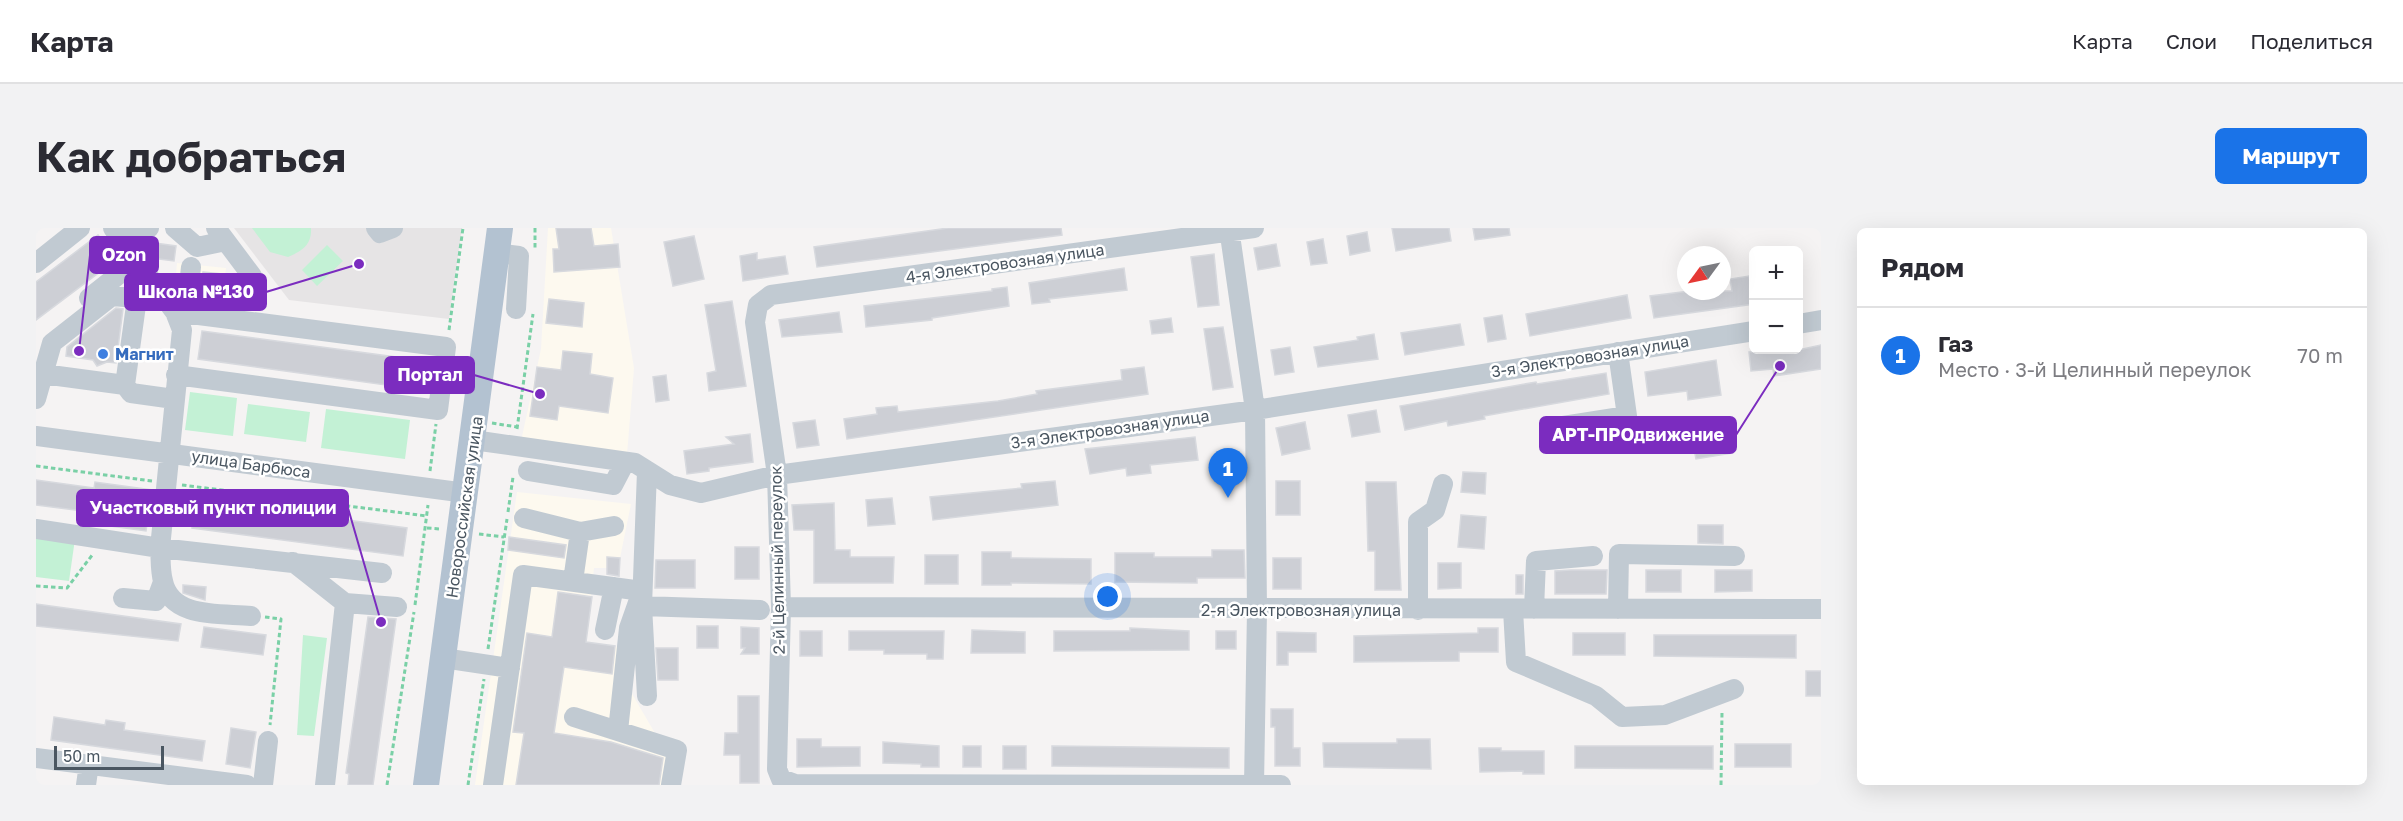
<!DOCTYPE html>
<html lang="ru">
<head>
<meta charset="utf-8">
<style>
	:root { --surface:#fff; --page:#f2f2f3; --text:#2b2b33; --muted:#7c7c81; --line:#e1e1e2; --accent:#1a73e8 }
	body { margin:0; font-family:"Golos Text",sans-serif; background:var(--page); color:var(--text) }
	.controls { position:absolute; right:18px; top:18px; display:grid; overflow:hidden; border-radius:9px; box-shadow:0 6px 24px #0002 }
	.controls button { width:54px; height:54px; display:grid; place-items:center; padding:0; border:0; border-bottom:2px solid var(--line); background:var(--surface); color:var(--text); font:30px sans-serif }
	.compass { position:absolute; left:1641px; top:18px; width:54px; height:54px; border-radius:50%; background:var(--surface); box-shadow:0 6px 24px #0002; rotate:237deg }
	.scale { position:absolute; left:18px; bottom:15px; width:110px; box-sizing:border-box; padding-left:6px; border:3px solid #4a5661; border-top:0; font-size:16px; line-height:21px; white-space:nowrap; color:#4a5661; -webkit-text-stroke:4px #fff; paint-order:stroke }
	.you { position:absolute; left:1072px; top:369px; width:21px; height:21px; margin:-15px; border:4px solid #fff; border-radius:50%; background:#1a73e8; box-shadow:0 0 0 9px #1a73e833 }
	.badge { display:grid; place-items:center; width:39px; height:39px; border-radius:50%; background:var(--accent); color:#fff; font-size:20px; font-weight:700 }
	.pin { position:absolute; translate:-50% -50px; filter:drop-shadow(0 2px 3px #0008) }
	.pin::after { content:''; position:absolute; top:32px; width:21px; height:18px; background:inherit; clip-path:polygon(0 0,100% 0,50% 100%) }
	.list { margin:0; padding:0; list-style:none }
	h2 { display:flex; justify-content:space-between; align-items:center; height:78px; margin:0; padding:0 24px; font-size:26px }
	h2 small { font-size:20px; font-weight:400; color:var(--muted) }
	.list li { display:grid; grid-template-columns:39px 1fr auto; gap:18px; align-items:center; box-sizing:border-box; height:96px; padding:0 24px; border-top:2px solid var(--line) }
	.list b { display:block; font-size:22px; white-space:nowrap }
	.list p { margin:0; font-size:20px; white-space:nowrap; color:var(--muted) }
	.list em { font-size:20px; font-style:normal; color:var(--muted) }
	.map { position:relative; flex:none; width:1785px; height:557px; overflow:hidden; border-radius:9px }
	header { display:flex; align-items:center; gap:36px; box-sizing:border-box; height:84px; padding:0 30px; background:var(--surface); border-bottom:2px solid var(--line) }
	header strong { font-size:28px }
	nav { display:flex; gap:33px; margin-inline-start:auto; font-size:21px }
	.intro { display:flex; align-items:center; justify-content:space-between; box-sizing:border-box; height:144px; padding:0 36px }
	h1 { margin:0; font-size:42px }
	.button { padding:15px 27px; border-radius:9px; background:var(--accent); color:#fff; font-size:21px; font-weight:700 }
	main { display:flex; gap:36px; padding:0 36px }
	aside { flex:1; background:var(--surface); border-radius:9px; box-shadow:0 6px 24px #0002 }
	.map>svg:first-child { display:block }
	.commercial { fill:#fdf9ef }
	.education { fill:#e6e4e5 }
	.green { fill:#c3f1d5 }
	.building { fill:#cdcfd5; stroke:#d7d9de; stroke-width:1.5 }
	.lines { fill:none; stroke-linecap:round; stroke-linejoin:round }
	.path { stroke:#7ad0a6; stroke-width:3; stroke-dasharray:4.5 3; stroke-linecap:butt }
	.minor { stroke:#c1cad2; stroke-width:20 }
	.major { stroke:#b3c2d1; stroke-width:26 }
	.shop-dot { fill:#3f7fe0; stroke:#fff; stroke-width:2 }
	.labels { text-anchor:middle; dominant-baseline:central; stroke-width:5; stroke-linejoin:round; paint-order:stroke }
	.street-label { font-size:16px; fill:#4a5661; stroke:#fff }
	.shop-label { font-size:16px; font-weight:bold; fill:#366cbe; stroke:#fff; text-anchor:start }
	.leader { fill:none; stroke:#7b2cbf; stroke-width:2 }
	.callout-dot { fill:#7b2cbf; stroke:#fff; stroke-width:2 }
	.callout { fill:#7b2cbf; stroke:#7b2cbf; stroke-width:2 }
	.callout-label { font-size:18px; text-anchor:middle; font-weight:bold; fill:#fff }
</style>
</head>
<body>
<header>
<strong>Карта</strong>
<nav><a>Карта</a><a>Слои</a><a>Поделиться</a></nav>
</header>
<div class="intro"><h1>Как добраться</h1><a class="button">Маршрут</a></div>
<main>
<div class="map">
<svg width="1785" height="557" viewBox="0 0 1785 557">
	<rect width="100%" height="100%" fill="#f5f3f3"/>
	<path class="commercial" d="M512,0H575L598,140L591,227L485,213L505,121Z
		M141,35L190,40L186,74L138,69Z
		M481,264L595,276L584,330L572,329L571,340H558L550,414L582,419L595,464L620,507L646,513L644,557H439Z"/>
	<path class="education" d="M198,0H426L413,91L253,72Z"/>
	<path class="green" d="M216,0H275C276,17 266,23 252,29L234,24Z
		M291,17L307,33L281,58L266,42Z
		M154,164L201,170L197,208L149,202Z
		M212,176L274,184L270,214L208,206Z
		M290,181L374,192L369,231L285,220Z
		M0,306L39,311L33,353L0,349Z
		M267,407L291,410L278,508L261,507Z"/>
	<path class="building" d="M520,0H555L558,18L582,16L584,39L518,44L517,21H523Z
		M912,0H1025L1026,7L781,39L778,19Z
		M1356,0H1413L1415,13L1360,23Z
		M1437,0H1473L1474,7L1439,12Z
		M1331,4L1334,23L1314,27L1311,8Z
		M62,7L81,31L0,92V54Z
		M658,8L668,51L637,58L628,14Z
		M1287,11L1291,35L1275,37L1271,14Z
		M119,15L140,18L138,33L116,30Z
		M1240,16L1244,38L1222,42L1218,20Z
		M721,25V32L749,28L752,46L707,53L704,28Z
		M1178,26L1183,77L1162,79L1155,29Z
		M1088,40L1091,62L1013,71L1014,74L996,76L993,55Z
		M167,44L186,46L184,63L165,61Z
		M1713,48L1718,76L1618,90L1614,68L1654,63H1696L1694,51Z
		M971,59L973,78L896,90V92L830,99L828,78L956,63V61Z
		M1591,67L1595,90L1494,108L1490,86Z
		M513,71L548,75L546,99L510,95Z
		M696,73L710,158L673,163L671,145L680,143L669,77Z
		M80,80L87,81L80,135L71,134L61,138L57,132L30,128L31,119Z
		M803,84L806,104L746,109L743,92Z
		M1466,87L1470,111L1452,114L1448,90Z
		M1135,90L1137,104L1116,106L1114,93Z
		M1424,96L1428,117L1369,127L1365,105Z
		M1187,99L1197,159L1177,162L1168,101Z
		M166,103L390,133L386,162L162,131Z
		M1338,106L1342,131L1282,139L1278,119L1322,112L1321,109Z
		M1785,117V141L1738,148L1737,141L1715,143L1713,124L1762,122Z
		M1254,119L1258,144L1239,147L1235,122Z
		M527,123L556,126L554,146L577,150L572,185L523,178L521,192L494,188L501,139L525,142Z
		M1680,132L1685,167L1652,172L1651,163L1612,168L1609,144Z
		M1108,139L1112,166L811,211L808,191L841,186L840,180L861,178L862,184L962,173L1001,166L1000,163L1086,152L1085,142Z
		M1570,145L1573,166L1448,188L1449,191L1412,198L1411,193L1369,202L1364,178L1500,154L1501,156Z
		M630,147L633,172L620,174L617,149Z
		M1340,182L1344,204L1316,209L1312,187Z
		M779,192L783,217L761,220L757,195Z
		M1269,194L1274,221L1246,227L1240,200Z
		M1691,194L1697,225L1660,231L1654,201Z
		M714,206L717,234L673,240V243L651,246L648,223L698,216L690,209Z
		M1159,209L1162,232L1114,237L1115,245L1091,248L1090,240L1054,246L1049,221Z
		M1427,244L1450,245L1449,266L1425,264Z
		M0,252L58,260L59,254L116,262L110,303L53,295L55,284L0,277Z
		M1019,253L1022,277L897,292L894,269L986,260L985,256Z
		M1240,253H1264V287H1240Z
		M1330,254H1360L1365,362H1339V323H1332Z
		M856,270L859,296L832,298L830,272Z
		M159,272L371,300L367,328L156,300Z
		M798,275L799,322H814V329H858L857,355H778V302H758L756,277Z
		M1425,287L1450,289L1448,321L1422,319Z
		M1662,297H1687V316L1662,315Z
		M473,309L530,317L528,330L472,322Z
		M699,319H723V351H699Z
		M1176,322H1208L1209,350H1161V355L1079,354V325H1118V329H1176Z
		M946,324H975V330L1055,331V356L975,355V357H946Z
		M889,327H922V356H889Z
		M571,329L584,330L583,348L571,346Z
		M1237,330H1265V361H1237Z
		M620,332H659V360H619Z
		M1402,335H1425V360L1402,361Z
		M1535,342H1571L1570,366H1519V343Z
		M1610,342H1645V364H1610Z
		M1679,342H1716V363L1679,364Z
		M1480,347H1487V366H1480Z
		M147,357L170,359L169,372L147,365Z
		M522,364L556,369L550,414L579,418L576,446L528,439L518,505L575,514L627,530L623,557H480L488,505L477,504L491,405L516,409Z
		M0,376L145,396L142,413L0,398Z
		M332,389L360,391L337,557H312L313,546L310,545Z
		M661,398H682V420H661Z
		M168,399L230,407L227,427L165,419Z
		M705,399L723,400V426H705L709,420H705Z
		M1094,400L1153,403V422L1018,423V403H1094Z
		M1442,400H1462V424H1423V433L1318,434V408L1442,405Z
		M936,402L989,404V425H935Z
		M764,403H786V428H764Z
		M813,403H908L907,431H891V426H848V422H813Z
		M1180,403H1200V421H1180Z
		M1241,404L1280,405V424H1252V437H1241Z
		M1537,405H1589V427H1537Z
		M1618,407H1760V430L1618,428Z
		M620,420H642V452H622Z
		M1770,443H1785V468H1770Z
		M702,468H723V555H704V527H688L689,505H702Z
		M1235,481H1257V520H1264V538H1239V499H1235Z
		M18,489L69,497L70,492L89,495L88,502L169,513L166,533L15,512Z
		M195,500L220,504L214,540L190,536Z
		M761,511H785V519H824V538L761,539Z
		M1361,511H1394L1395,541L1288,539L1287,515H1361Z
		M847,514L903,518V539H885V536L847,535Z
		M1699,516H1755V539H1699Z
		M927,518H945V539H927Z
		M967,518H990V541H967Z
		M1016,518L1193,520V540L1016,538Z
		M1539,518H1677V541L1539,540Z
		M1443,520H1465V523H1508V546H1487V543L1444,544Z"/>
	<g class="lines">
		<path class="path" d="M499,0V22
			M413,102L427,0
			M456,195L481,199
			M481,201L497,86
			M0,238L116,253
			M394,243L400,196
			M146,257L391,288
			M472,284L477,249
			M391,300L404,301
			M443,306L468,309
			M0,358L31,360L57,326
			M379,377L392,277
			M229,389L245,391L234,497
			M452,421L471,291
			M351,557L378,384
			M432,557L448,451
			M1685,557L1686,484"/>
		<path class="minor" d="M77,0L139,84L146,102L124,320C125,330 124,342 127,353C135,391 184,385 215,388
			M139,0L161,19L190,13
			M180,0L216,48
			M340,0L344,5L357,0
			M1193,0L1219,182L1221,382L1218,557
			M1218,0L735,67L722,77L719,94L741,247L745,379L741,541L745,551L759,556L1245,557
			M85,11L113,0
			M461,25L483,28L480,81
			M0,35L44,0
			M53,70L100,33
			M139,84L410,119L402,182L140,147
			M150,85L155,39
			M1762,96L1785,92
			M89,157L95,165L138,171
			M0,171L16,115L76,68L101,70L89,157L7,146
			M1521,199L1591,188L1582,124
			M0,208L430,265
			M437,212L599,235L634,257L665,265L741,247L1219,182L1718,103
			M492,243L577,257L589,234
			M611,243L606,378L724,382
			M488,290L544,304L578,298
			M0,301L124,320L346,345
			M257,334L309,375L361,379
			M537,353L544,304
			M87,370L120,373L127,354
			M606,378L611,468
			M745,379L1785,381
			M1498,381L1500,333L1557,328
			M1582,381L1583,326L1699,328
			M1382,382V294L1399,282L1407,256
			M1477,382L1480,434L1560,468L1586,489L1629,487L1698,461
			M569,402L578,359
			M407,430L474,440
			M538,489L641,522L635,557
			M0,530L211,557
			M50,557L53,536
			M227,557L232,513
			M289,557L309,375
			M457,557L487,347L606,363L593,400L582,503"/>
		<path class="major" d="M390,557L464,0"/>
	</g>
	<circle class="shop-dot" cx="67" cy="126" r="6"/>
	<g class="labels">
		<g class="street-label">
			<text transform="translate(969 35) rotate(-8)">4-я Электровозная улица</text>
			<text transform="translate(1554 128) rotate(-9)">3-я Электровозная улица</text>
			<text transform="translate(1074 201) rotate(-8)">3-я Электровозная улица</text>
			<text transform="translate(215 236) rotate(8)">улица Барбюса</text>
			<text transform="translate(428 279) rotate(-82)">Новороссийская улица</text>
			<text transform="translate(741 332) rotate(-91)">2-й Целинный переулок</text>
			<text x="1265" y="382">2-я Электровозная улица</text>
		</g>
		<g class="shop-label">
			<text x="79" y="126">Магнит</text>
		</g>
	</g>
	<path class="leader" d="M43 123L54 27M323 36L230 64M504 166L438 147M1744 138L1700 207M345 394L312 280"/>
	<g class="callout-dot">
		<circle cx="43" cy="123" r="6"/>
		<circle cx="323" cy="36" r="6"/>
		<circle cx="504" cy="166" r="6"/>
		<circle cx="1744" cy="138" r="6"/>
		<circle cx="345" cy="394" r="6"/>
	</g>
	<g class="callout">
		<rect x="54" y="9" width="68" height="36" rx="6"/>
		<rect x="89" y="46" width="141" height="36" rx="6"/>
		<rect x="349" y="129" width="89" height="36" rx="6"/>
		<rect x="1504" y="189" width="196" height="36" rx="6"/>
		<rect x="41" y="262" width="271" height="36" rx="6"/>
	</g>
	<g class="callout-label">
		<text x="88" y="33">Ozon</text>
		<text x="160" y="70">Школа №130</text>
		<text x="394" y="153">Портал</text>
		<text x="1602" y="213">АРТ-ПРОдвижение</text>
		<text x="177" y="286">Участковый пункт полиции</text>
	</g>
</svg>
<div class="controls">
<button>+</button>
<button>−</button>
</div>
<svg class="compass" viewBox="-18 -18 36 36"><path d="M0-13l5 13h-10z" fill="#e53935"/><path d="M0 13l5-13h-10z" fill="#7c7c81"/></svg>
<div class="scale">50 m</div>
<div class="you"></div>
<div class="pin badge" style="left:1192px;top:270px">1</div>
</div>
<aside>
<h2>Рядом<small></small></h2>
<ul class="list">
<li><span class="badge">1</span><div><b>Газ</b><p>Место · 3-й Целинный переулок</p></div><em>70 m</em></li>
</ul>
</aside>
</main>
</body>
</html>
